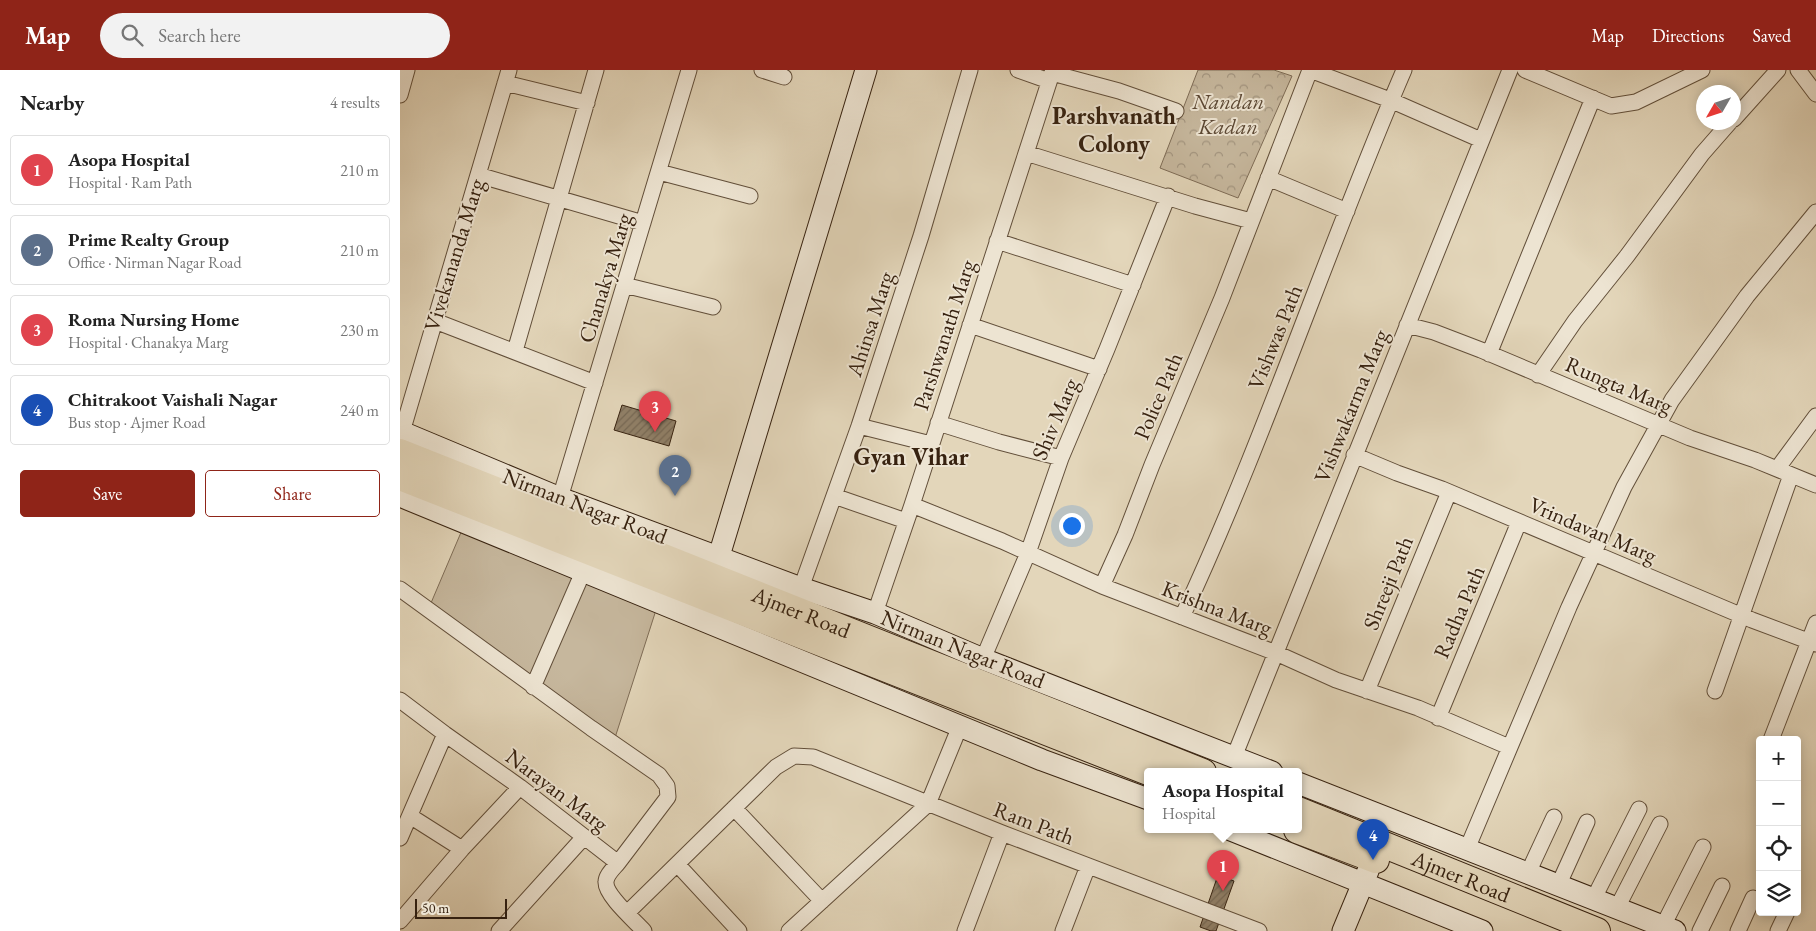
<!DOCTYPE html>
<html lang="en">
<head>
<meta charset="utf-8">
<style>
	:root { --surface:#fff; --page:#f2f2f2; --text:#222; --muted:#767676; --line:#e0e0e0; --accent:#8f2418 }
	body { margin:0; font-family:"EB Garamond",serif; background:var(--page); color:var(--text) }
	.controls { position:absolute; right:15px; bottom:15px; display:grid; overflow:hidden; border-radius:5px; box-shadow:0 2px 12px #0003 }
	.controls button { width:45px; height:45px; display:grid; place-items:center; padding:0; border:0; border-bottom:1px solid var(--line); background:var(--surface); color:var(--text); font:25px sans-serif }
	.compass { position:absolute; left:1296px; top:15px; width:45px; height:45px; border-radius:50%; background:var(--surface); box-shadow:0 2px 12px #0003; rotate:231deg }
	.scale { position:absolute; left:15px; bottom:12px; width:92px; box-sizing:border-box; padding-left:5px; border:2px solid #372210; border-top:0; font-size:14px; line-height:18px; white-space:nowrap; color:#372210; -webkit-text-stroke:4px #ede4d2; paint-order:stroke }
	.you { position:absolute; left:671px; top:455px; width:18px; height:18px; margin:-12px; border:4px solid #fff; border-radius:50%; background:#1a73e8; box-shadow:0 0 0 8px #1a73e833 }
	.badge { display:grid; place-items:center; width:32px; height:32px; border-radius:50%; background:var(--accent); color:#fff; font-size:16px; font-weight:700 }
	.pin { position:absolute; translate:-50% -41px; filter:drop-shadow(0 1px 2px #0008) }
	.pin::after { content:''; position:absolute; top:26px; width:18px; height:15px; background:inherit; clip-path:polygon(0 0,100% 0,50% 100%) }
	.popup { position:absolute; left:744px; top:698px; width:158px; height:65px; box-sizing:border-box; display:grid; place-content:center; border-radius:5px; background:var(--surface); filter:drop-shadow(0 1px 4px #0005); font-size:16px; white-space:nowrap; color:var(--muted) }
	.popup b { font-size:19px; color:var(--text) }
	.popup::after { content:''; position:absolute; left:50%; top:100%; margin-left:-10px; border:10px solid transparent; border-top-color:var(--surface) }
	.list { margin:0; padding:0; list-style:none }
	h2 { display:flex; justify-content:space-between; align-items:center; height:65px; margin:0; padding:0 20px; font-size:21px }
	h2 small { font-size:16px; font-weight:400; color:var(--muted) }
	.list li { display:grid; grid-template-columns:32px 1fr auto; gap:15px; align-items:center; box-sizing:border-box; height:70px; margin:0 10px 10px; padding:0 10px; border:1px solid var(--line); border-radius:5px }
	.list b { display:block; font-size:19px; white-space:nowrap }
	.list p { margin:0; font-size:16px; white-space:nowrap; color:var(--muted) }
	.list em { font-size:16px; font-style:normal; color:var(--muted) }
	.actions { display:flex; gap:10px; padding:15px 20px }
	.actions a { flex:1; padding:11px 0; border:1px solid var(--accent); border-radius:5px; text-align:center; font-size:18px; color:var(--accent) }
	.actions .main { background:var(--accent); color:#fff }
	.icon { flex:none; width:28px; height:28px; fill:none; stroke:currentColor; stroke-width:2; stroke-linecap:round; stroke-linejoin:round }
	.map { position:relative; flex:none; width:1416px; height:861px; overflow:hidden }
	header { display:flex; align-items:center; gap:30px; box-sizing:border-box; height:70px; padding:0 25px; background:var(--accent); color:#fff }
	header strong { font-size:24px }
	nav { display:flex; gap:28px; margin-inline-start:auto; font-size:18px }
	.search { width:350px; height:45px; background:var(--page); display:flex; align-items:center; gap:12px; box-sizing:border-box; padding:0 18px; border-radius:28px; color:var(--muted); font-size:19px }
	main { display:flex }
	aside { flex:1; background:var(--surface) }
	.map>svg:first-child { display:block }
	.grass { fill:#c6b79d; stroke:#7e6c56 }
	.park { fill:url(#park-crowns); stroke:#7e6c56 }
	.building { fill:url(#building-hatch); stroke:#372210 }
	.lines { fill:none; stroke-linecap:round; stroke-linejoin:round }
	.street-casing { stroke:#624f3a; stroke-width:17 }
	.secondary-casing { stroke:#372210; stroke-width:23 }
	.highway-casing { stroke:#372210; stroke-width:28 }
	.street { stroke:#ede4d2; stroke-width:15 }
	.secondary { stroke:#ede4d2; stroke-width:21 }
	.highway { stroke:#e3d6ba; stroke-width:26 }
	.labels { text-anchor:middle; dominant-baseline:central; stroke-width:4; stroke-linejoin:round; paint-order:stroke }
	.park-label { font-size:22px; font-style:italic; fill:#5b4733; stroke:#ede4d2 }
	.street-label { font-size:22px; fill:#372210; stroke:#ede4d2 }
	.neighbourhood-label { font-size:24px; font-weight:bold; fill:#372210; stroke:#ede4d2 }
</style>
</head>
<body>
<header>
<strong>Map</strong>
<div class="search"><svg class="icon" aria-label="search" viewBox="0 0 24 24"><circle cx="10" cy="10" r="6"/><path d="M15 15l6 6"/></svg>Search here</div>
<nav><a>Map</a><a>Directions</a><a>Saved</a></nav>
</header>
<main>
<aside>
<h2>Nearby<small>4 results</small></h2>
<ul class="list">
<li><span class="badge" style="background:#e0444e">1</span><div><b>Asopa Hospital</b><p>Hospital · Ram Path</p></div><em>210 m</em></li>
<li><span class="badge" style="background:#5c6f8a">2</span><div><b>Prime Realty Group</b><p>Office · Nirman Nagar Road</p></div><em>210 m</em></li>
<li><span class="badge" style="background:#e0444e">3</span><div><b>Roma Nursing Home</b><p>Hospital · Chanakya Marg</p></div><em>230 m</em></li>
<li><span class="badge" style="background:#1a4fb4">4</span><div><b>Chitrakoot Vaishali Nagar</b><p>Bus stop · Ajmer Road</p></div><em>240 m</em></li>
</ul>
<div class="actions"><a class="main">Save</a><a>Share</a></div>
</aside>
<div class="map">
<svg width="1416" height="861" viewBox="0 0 1416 861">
	<defs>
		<pattern id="park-crowns" width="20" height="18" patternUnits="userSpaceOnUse" patternTransform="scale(1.25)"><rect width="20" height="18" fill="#c6b79d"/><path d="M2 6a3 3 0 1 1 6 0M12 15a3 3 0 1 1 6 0" fill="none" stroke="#a2947f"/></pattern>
		<pattern id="building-hatch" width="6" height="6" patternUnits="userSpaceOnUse" patternTransform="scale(1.25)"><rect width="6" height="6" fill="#908068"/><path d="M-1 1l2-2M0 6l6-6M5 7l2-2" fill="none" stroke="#766854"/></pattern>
	</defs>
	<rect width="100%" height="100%" fill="#e3d6ba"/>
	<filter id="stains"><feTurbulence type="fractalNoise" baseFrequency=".004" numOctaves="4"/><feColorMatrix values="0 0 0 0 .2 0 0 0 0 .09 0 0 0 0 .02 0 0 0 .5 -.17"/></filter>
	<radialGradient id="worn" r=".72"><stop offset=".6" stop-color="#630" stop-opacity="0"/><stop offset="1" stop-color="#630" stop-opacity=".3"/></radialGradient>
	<path class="grass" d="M65,453L256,540L213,674L28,540Z"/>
	<path class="park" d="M798,0H874L892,6L838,128L760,98Z"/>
	<path class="building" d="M222,335L276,351L269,376L214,360Z
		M818,805L834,811L816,861H811L800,857Z"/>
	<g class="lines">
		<defs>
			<path id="street" d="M362,0L384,7
				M618,0L649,11
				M1125,0L1211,36L1236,32L1302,0
				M1398,0L1416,24
				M652,3L719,21L776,41
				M105,13L187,33
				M0,25L7,0
				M1334,49L1378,0
				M626,83L795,136L851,151
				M259,102L350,126
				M78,105L243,153
				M868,108L947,141
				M597,171L733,215
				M224,215L313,237
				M35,251L195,313
				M570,255L699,299
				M1007,255L1034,262L1081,280L1290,368L1355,390L1416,415
				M115,281L196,0
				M1089,284L1193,28
				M1138,305L1175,251L1227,186L1302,84L1330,52
				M538,353L599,372L661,388
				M459,356L531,374
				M2,362L109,0
				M954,385L997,403L1042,419L1352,550L1416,574
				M1377,399L1416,346
				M434,426L506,451
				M160,428L289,0
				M512,435L602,471L702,516L876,583L936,610L1018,638L1109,677
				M702,516L725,465L752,395L822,228L910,0L990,30L1081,70
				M401,518L459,356L521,166L570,0
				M0,519L191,658L259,705L267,716L268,727L218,793
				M475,543L512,435L653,0
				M782,547C865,369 926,181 1004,0
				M583,589L628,483L661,388L707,279L768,126
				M133,617L183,502L188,493
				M967,621L1049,422
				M1315,621L1391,405
				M0,630L45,664L120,717L218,793C213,799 206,805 206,812C205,825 235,851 244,861
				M1038,648L1119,452
				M1371,670L1416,553
				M834,687L1110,0
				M334,738L422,831
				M10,746L62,779
				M0,768L45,664
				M1067,779L1169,537L1224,417L1272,330L1347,226L1416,142
				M277,794L339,861
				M1128,803L1154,747
				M1158,816L1187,752
				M1194,828L1239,739
				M1217,838L1260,754
				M227,843L376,697L394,686L413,687L602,763L859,861
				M0,851L62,779L120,717
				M1263,856L1303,777
				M99,861L184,767
				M389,861L528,734L560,656
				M565,861L602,763
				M663,861L688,796
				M1300,861L1322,816
				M1338,861L1353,828
				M1378,861L1387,842"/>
			<path id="secondary" d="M0,371L2,362L160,428L401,518L475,543L583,589L872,702
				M0,426L642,690L748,729
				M319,486L466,0
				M898,713L1275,861
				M831,760L1082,861
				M943,861L968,801"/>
			<g id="highway">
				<path id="s1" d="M0,382L803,702"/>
				<path d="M0,407L748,702"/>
				<path id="s2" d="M898,740L1197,861"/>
				<path d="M897,760L976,790"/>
			</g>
		</defs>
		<use href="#street" class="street-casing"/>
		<use href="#secondary" class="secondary-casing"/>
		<use href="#highway" class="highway-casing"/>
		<use href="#street" class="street"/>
		<use href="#secondary" class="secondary"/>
		<use href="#highway" class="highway"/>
	</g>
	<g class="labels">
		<g class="park-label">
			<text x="828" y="31">Nandan<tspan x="828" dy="25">Kadan</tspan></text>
		</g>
		<g class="street-label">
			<text transform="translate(54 185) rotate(-73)">Vivekananda Marg</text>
			<text transform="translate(205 208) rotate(-73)">Chanakya Marg</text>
			<text transform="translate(470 254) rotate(-72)">Ahinsa Marg</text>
			<text transform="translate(544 265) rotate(-72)">Parshwanath Marg</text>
			<text transform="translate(875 267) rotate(-68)">Vishwas Path</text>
			<text transform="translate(1219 315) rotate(23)">Rungta Marg</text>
			<text transform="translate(758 326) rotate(-67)">Police Path</text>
			<text transform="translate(951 336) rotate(-68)">Vishwakarma Marg</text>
			<text transform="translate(655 349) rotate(-67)">Shiv Marg</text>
			<text transform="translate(185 436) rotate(21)">Nirman Nagar Road</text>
			<text transform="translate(1193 460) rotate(23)">Vrindavan Marg</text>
			<text transform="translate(988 513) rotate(-68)">Shreeji Path</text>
			<text transform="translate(817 538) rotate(21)">Krishna Marg</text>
			<text transform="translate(1059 542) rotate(-67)">Radha Path</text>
			<text stroke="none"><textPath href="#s1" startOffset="432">Ajmer Road</textPath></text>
			<text transform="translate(563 579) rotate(22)">Nirman Nagar Road</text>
			<text transform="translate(157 720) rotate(37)">Narayan Marg</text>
			<text transform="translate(634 753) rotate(21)">Ram Path</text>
			<text stroke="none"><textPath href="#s2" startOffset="176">Ajmer Road</textPath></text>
		</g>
		<g class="neighbourhood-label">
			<text x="714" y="45">Parshvanath<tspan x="714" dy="28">Colony</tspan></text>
			<text x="511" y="386">Gyan Vihar</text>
		</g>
	</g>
	<rect width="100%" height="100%" filter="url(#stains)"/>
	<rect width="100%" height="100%" fill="url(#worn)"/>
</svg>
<div class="controls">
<button>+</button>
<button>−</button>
<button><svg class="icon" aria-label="locate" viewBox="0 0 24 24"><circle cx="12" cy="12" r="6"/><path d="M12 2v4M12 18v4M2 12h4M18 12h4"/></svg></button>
<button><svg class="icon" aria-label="layers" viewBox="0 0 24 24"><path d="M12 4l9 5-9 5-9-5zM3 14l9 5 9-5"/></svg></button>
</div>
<svg class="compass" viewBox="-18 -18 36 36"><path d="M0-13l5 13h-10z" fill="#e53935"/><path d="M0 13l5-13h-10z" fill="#767676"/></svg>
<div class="scale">50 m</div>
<div class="you"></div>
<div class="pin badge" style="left:823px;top:821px;background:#e0444e">1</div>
<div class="popup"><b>Asopa Hospital</b>Hospital</div>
<div class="pin badge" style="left:275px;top:426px;background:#5c6f8a">2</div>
<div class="pin badge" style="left:255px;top:362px;background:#e0444e">3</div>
<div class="pin badge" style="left:973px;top:790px;background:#1a4fb4">4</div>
</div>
</main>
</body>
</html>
